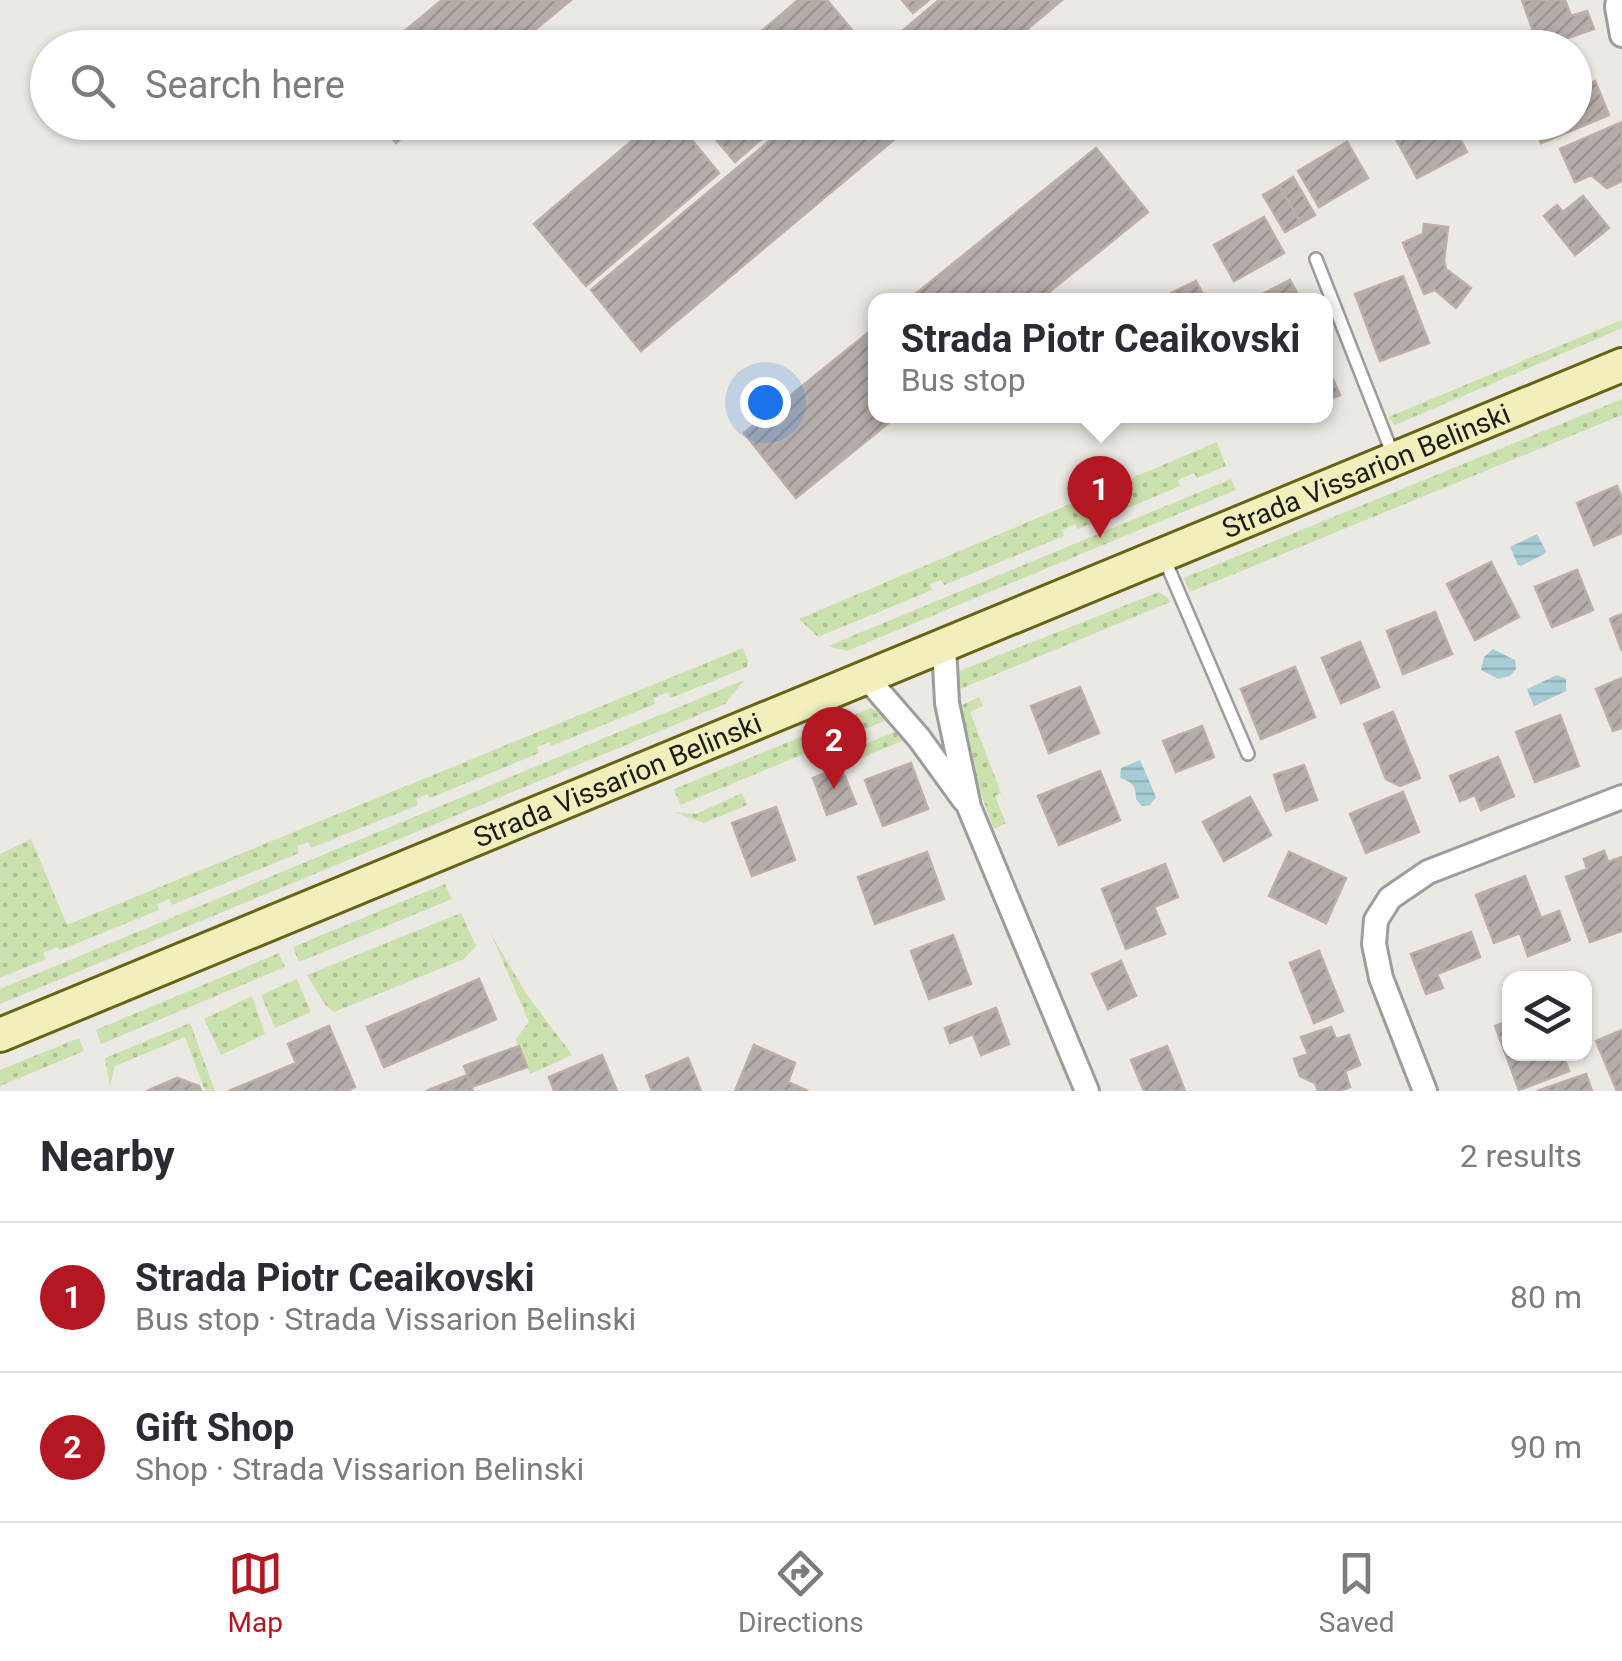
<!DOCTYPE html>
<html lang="en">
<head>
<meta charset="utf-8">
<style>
	:root { --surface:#fff; --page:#f2f2f3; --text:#2b2b33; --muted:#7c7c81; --line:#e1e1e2; --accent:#b21722 }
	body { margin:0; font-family:Roboto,sans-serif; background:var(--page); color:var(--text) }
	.controls { position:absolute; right:30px; bottom:30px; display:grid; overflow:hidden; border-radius:20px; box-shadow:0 2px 8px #0004 }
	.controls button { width:90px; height:90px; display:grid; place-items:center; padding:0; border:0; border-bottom:2px solid var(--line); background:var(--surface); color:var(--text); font:50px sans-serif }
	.you { position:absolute; left:765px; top:402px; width:35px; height:35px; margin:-25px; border:8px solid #fff; border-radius:50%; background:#1a73e8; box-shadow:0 0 0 15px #1a73e833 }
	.badge { display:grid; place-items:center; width:65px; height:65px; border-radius:50%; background:var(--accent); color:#fff; font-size:32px; font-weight:700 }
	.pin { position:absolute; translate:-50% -82px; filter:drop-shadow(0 2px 5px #0008) }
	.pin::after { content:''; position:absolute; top:52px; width:35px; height:30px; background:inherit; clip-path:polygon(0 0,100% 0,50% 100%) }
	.popup { position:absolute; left:868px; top:293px; width:465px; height:130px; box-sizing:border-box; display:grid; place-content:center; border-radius:20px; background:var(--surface); filter:drop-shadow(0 2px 8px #0005); font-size:32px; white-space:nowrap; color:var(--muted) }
	.popup b { font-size:38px; color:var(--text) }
	.popup::after { content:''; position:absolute; left:50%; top:100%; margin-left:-20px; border:20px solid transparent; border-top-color:var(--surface) }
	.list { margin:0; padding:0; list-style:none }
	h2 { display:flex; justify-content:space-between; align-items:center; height:130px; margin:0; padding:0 40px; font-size:42px }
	h2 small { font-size:32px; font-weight:400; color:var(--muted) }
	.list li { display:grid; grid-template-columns:65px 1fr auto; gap:30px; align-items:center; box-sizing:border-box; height:150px; padding:0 40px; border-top:2px solid var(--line) }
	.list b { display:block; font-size:38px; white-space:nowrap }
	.list p { margin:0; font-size:32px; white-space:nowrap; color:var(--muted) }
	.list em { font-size:32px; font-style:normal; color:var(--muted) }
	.icon { flex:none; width:55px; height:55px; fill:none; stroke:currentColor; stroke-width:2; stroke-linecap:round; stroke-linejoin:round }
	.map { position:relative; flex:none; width:1622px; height:1091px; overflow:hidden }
	.search { position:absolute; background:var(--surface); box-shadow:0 2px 8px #0004; left:30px; right:30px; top:30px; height:110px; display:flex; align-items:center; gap:25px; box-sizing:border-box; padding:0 35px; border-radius:55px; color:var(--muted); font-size:38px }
	.sheet { height:430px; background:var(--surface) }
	nav { display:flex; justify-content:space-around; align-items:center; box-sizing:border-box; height:140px; border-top:2px solid var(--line); background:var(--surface); font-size:28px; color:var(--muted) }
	nav a { display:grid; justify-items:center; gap:5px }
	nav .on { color:var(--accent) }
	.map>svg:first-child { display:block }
	.garden { fill:url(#garden-dots) }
	.water { fill:url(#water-rules) }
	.building { fill:url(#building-hatch); stroke:#bcafa7; stroke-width:2.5 }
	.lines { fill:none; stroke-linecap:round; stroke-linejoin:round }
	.lane-casing { stroke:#9d9d9d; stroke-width:16 }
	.street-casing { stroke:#9d9d9d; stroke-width:28 }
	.secondary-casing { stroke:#626511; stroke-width:38 }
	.lane { stroke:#fff; stroke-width:11 }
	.street { stroke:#fff; stroke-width:22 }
	.secondary { stroke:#f1f0bc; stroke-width:32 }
	.labels { text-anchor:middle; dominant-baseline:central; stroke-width:8; stroke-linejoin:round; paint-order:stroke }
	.street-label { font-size:28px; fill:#1c1c1c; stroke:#fff }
</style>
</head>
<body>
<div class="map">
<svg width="1622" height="1091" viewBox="0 0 1622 1091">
	<defs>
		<pattern id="garden-dots" width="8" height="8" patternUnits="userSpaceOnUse" patternTransform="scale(2.5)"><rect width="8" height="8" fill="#cbe1ae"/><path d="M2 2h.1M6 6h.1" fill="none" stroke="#aec095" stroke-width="1.8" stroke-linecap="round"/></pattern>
		<pattern id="water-rules" width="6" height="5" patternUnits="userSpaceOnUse" patternTransform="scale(2.5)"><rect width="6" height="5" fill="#a8ced5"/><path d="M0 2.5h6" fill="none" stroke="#90b0b6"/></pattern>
		<pattern id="building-hatch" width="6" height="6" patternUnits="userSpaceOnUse" patternTransform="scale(2.5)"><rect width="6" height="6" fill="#b5ada9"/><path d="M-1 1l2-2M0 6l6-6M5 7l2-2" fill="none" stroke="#9b9491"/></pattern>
	</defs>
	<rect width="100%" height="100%" fill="#ece8e3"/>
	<path class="garden" d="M1622,320V328L1395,425L1388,417Z
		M1622,399V415L1190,592L1184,578Z
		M1217,442L1226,466L1197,478L1194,473L1178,480L1180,486L1078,529L1075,524L1062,530L1064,536L944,585L941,580L930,584L932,590L818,637L799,619Z
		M1231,479L1236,490L847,651L828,646Z
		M1159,592L1168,598L1170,602L958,690L954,683L959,671Z
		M743,648L748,661L747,667L671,698L668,692L653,698L655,704L551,746L549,742L537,747L539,753L430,798L427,794L416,799L418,805L311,848L308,842L297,846L299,853L172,905L169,899L157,904L159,910L60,950L57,947L43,953L46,959L0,978V854L31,839L67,925Z
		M744,680L725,704L0,1004V989Z
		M979,697L983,706L970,712L1001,793L995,796L1006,823L994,829L961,740L958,707Z
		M871,708L889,719L680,805L674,789Z
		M898,730L911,737L841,767L838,756Z
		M742,793L747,805L704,823L674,812L696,814Z
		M445,884L452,899L299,962L293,947Z
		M461,913L476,946L464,959L334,1012L325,1005L307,975Z
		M490,932L525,992L572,1055L530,1074L516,1039L529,1022Z
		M279,953L285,967L101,1044L96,1030Z
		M297,979L311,1012L275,1028L261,995Z
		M252,996L265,1034L221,1055L204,1019Z
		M190,1023L215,1091H205L185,1037L115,1066L110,1086L105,1058Z
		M79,1038L84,1051L0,1086V1070Z"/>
	<path class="water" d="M1537,534L1546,551L1544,554L1521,566L1518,565L1510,547Z
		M1493,649L1515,660L1516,669L1510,676L1498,679L1481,670L1484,657Z
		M1557,675L1566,679V691L1534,706L1527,689Z
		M1140,760L1156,797L1150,805L1142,806L1136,799C1136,786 1133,782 1120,778L1121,768Z"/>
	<path class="building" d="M442,0H571L513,48H384Z
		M798,0H827L867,48H742Z
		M902,0H929L913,13Z
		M939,0H1062L1005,48H882Z
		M1522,0H1565L1571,16L1587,11L1594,29L1539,48Z
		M1574,68L1584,86L1595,81L1609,115L1541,143L1533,122H1574Z
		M380,122H421L396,143Z
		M654,122H677L719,173L586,286L534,224Z
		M701,122H781L735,162Z
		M792,122H915L641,351L591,290Z
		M1387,122H1451L1467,152L1417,178Z
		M1622,122V181L1607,188L1591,175L1575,182L1560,149Z
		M1347,142L1368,178L1319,207L1298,171Z
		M1096,148L1148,212L1100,251L1039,300H908Z
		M1293,177L1315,215L1301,223L1279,186Z
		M1279,186L1301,223L1285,232L1263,195Z
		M1583,196L1609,228L1575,255L1544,216L1557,205L1563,212Z
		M1264,217L1284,253L1234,281L1214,245Z
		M1424,224L1448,227L1444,261L1446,269L1471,288L1456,308L1435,290L1424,294L1403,243L1423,234Z
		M1403,276L1429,343L1380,361L1355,294Z
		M1290,280L1301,300H1251Z
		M1196,281L1206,300H1157Z
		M875,327V416H897L796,498L744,433Z
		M1325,362L1340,395L1325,401Z
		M1617,486L1622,498V533L1594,545L1577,503Z
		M1491,562L1519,617L1475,640L1447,584Z
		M1577,570L1593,610L1552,627L1535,587Z
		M1435,612L1452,654L1403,674L1387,631Z
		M1622,614V651L1610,619Z
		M1360,642L1379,687L1341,703L1322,658Z
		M1295,667L1315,717L1261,739L1241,689Z
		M1622,678V728L1613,731L1596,689Z
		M1080,687L1099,733L1049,753L1031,706Z
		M1393,712L1420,778L1400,786L1386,779L1364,724Z
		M1560,715L1579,766L1535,782L1516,732Z
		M1202,726L1214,757L1176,772L1163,741Z
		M1498,757L1514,796L1481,810L1475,795L1460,801L1450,776Z
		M911,763L928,809L883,826L865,780Z
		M1304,765L1317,800L1286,811L1274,775Z
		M841,767L856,804L827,815L813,778Z
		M1100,771L1120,820L1059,845L1038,796Z
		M1403,792L1419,832L1366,853L1350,814Z
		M1250,797L1271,835L1224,861L1203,822Z
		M776,807L795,860L752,876L732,823Z
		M1604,851L1608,862L1622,857V931L1590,942L1566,877L1587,869L1584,859Z
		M927,852L944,899L875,924L858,877Z
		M1289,852L1346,878L1326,923L1269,896Z
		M1165,864L1178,897L1154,907L1165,934L1126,949L1102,889Z
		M1525,876L1541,918L1559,911L1570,940L1528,956L1520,933L1494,943L1476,895Z
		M1471,932L1480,957L1437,974L1443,988L1426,994L1411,954Z
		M953,935L971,984L929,999L911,951Z
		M1319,951L1343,1011L1314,1023L1290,963Z
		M1121,961L1136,996L1108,1009L1092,974Z
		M479,979L496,1019L384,1067L367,1027Z
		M996,1008L1009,1044L981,1055L973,1034L950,1043L945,1028Z
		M1510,1020V1054H1563L1569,1071L1519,1090L1495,1026Z
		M329,1026L355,1087L347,1091H229L296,1063L288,1044Z
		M1331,1027L1336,1039L1349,1035L1360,1065L1345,1071L1350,1087L1340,1091H1318L1315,1083L1300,1076L1294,1059L1308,1054L1301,1037Z
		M1622,1030V1091H1617L1596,1041Z
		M754,1045L795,1063L788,1082L808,1091H735Z
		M519,1046L527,1067L472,1087L464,1066Z
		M1167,1046L1185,1091H1144L1131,1060Z
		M602,1055L617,1091H554L549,1077Z
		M688,1058L701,1091H652L646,1076Z
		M1586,1074L1592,1091H1537Z
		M467,1075L473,1091H426Z
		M177,1078L199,1086L201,1091H147Z"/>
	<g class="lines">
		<defs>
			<path id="lane" d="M1316,259L1393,455
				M1164,558L1248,754"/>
			<path id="street" d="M1618,0L1617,7L1622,35
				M944,645L947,703L969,807L1087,1091
				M866,677L919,738L964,800
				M1425,1091L1381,978L1374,944L1376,920L1390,898L1428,872L1622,797"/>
			<g id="secondary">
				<path id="s1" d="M0,1035L1622,365"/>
			</g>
		</defs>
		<use href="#lane" class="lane-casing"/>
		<use href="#street" class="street-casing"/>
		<use href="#secondary" class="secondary-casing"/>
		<use href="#lane" class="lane"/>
		<use href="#street" class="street"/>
		<use href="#secondary" class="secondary"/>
	</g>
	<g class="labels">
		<g class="street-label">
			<text stroke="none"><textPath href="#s1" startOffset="1478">Strada Vissarion Belinski</textPath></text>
			<text stroke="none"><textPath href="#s1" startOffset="668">Strada Vissarion Belinski</textPath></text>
		</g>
	</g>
</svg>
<div class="controls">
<button><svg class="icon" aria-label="layers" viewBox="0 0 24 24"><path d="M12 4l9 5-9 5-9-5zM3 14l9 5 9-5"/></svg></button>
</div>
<div class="you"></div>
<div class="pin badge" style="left:1100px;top:538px">1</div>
<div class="popup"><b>Strada Piotr Ceaikovski</b>Bus stop</div>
<div class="pin badge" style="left:834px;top:789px">2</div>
<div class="search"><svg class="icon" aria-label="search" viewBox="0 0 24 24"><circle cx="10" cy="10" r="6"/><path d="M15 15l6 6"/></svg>Search here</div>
</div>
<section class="sheet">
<h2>Nearby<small>2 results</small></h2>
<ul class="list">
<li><span class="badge">1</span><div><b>Strada Piotr Ceaikovski</b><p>Bus stop · Strada Vissarion Belinski</p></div><em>80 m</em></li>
<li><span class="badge">2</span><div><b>Gift Shop</b><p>Shop · Strada Vissarion Belinski</p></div><em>90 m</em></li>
</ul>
</section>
<nav>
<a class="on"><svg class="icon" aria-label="map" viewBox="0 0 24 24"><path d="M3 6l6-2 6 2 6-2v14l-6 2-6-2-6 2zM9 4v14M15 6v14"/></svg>Map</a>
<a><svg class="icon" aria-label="directions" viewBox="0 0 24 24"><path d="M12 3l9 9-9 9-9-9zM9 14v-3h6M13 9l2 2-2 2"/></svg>Directions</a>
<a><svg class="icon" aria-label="saved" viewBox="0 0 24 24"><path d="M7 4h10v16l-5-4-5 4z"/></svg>Saved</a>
</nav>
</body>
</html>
